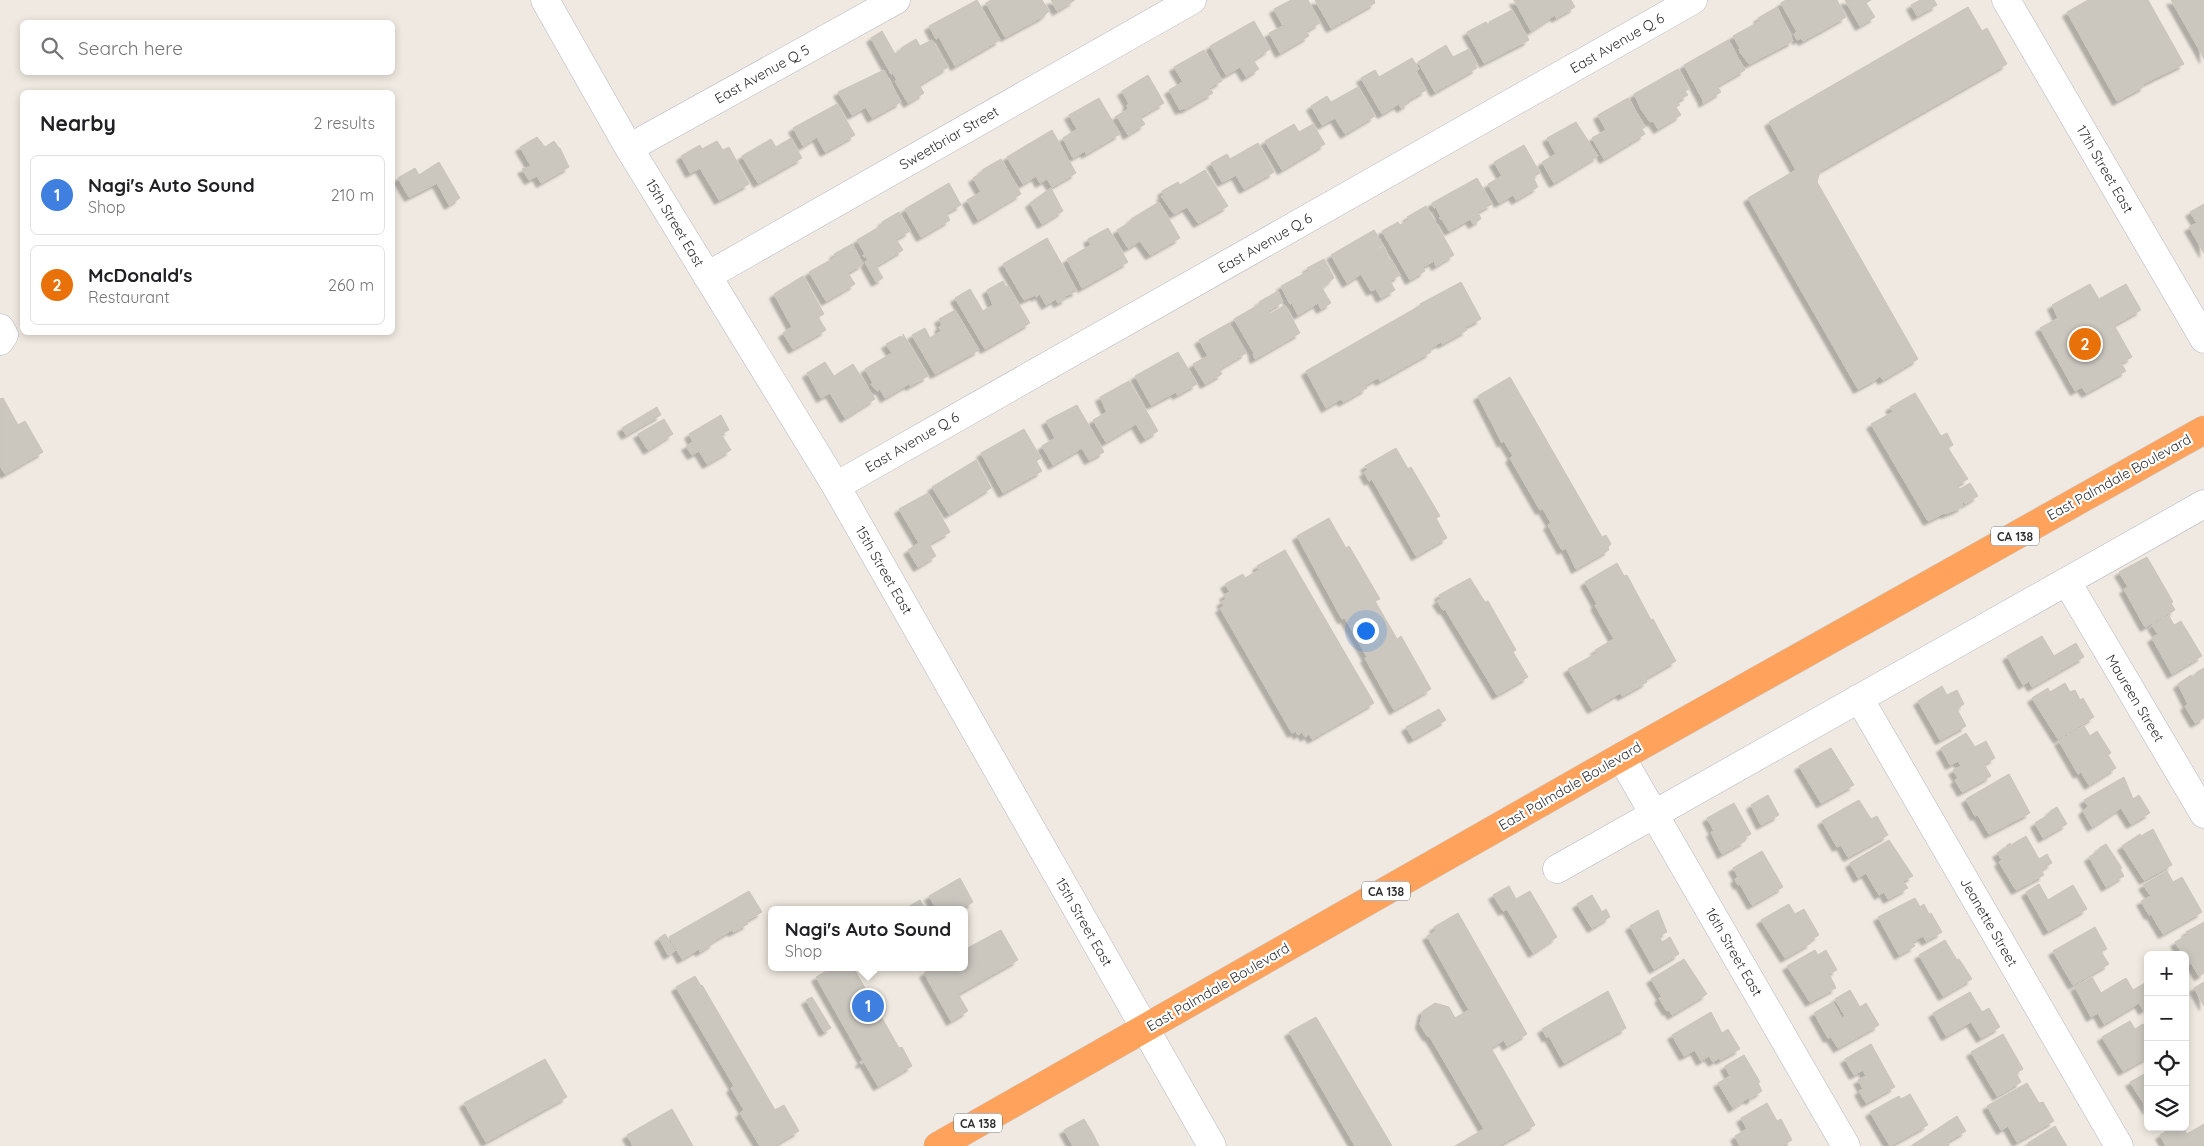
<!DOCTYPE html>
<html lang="en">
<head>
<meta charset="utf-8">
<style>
	:root { --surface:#fff; --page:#f6f6f6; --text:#202124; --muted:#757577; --line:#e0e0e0; --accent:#4264fb }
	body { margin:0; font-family:Quicksand,sans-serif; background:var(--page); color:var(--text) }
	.controls { position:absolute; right:15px; bottom:15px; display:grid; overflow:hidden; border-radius:8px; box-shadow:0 2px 8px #0003 }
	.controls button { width:45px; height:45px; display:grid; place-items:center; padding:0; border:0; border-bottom:1px solid var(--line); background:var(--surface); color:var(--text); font:25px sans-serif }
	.you { position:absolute; left:1365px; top:630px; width:18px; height:18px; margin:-12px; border:4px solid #fff; border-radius:50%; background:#1a73e8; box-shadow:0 0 0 8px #1a73e833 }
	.badge { display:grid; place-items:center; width:32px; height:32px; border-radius:50%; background:var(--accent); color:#fff; font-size:16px; font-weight:700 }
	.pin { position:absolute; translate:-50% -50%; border:2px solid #fff; box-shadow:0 1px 5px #0006 }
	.popup { position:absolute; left:768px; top:906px; width:200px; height:65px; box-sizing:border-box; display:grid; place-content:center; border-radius:8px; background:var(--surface); filter:drop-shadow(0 1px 4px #0005); font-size:16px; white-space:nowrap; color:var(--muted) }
	.popup b { font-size:19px; color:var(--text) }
	.popup::after { content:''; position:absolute; left:50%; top:100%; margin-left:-10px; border:10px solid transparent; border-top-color:var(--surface) }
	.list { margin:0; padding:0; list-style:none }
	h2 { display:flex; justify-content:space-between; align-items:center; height:65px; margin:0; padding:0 20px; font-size:21px }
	h2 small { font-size:16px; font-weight:400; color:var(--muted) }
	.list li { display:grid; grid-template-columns:32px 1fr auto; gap:15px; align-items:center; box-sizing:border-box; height:80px; margin:0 10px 10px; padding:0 10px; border:1px solid var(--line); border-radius:8px }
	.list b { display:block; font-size:19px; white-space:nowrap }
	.list p { margin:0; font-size:16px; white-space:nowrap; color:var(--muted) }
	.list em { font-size:16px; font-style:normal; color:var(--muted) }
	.icon { flex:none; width:28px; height:28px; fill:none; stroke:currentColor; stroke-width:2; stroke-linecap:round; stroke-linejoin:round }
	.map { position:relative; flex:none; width:2204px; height:1146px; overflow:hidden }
	.search { position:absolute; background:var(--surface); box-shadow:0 2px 8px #0003; left:20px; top:20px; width:375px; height:55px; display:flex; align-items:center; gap:12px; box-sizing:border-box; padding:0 18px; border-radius:8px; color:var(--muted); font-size:19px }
	.panel { position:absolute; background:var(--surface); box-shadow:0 2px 8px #0003; left:20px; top:90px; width:375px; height:245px; border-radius:8px }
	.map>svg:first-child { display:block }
	.building { fill:#cbc7bf; stroke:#cbc5ba; filter:url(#shadow) }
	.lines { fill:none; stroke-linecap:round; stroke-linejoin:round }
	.minor-casing { stroke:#b4b7c1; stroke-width:29 }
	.highway-casing { stroke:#c9c9c9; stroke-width:29 }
	.minor { stroke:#fff; stroke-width:28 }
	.highway { stroke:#ffa35c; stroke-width:28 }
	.labels { text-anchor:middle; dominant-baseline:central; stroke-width:4.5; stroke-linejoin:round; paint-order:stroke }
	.shield { fill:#fff; stroke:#6d6d6d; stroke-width:1 }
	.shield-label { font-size:12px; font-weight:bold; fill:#2e2e2e }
	.street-label { font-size:14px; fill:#2e2e2e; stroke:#fff }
</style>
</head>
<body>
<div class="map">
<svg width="2204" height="1146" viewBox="0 0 2204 1146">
	<defs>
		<filter id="shadow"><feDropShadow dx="-4.5" dy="4.5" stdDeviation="1" flood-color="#0004"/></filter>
	</defs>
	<rect width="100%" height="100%" fill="#efe9e1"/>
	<path class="building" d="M977,0L1000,40L955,66L939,37L936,39L929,26Z
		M991,0H1042L1049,11L1044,16L1005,37L986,3Z
		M1051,0H1075L1057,11Z
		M1291,0H1308L1320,23L1306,31L1309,36L1280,53L1269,33L1283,26L1274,9Z
		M1315,0H1374L1375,3L1331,28Z
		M1514,0H1571L1575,7L1556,18L1555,15L1531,31Z
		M1786,0H1837L1846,17L1803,41L1801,38L1797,40L1794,34L1797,32L1781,3Z
		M1845,0H1871L1866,3L1875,17L1860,26Z
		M1920,0H1934L1937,5L1917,16L1911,5Z
		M2088,0H2148L2184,64L2143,84L2145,86L2117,101L2067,12Z
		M2171,0H2204V59L2200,51Z
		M1777,7L1793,41L1749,64L1740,52L1739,49L1740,48L1733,36L1760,21L1758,18Z
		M1968,7L1982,31L1987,28L2007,64L1820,171L1817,182L1918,359L1883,380L1878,375V378L1858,389L1748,198L1796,170L1769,122Z
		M1512,10L1529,40L1484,63L1467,32L1486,22L1488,25L1490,24L1489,22Z
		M1254,21L1270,49L1253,60L1259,69L1246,77L1240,67L1226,75L1210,46Z
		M882,31L895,54L902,50L901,48L916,39L920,46L932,40L948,67L919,85L924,93L908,103L895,81L897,80L893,73L891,74L871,38Z
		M1728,40L1745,70L1717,86L1721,92L1703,103V100L1684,65Z
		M1446,45L1453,57L1469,49L1477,64L1475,65L1477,68L1435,92L1418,62Z
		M1204,50L1222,81L1209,88L1213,93L1185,109L1184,108L1180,110L1169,90L1183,82L1174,67Z
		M1412,58L1419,69L1415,71L1426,90L1407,101L1409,103L1401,108L1399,104L1382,114L1361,78L1375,70L1379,77Z
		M1678,69L1689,89L1685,91L1688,95L1677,101L1680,105L1676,107L1681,115L1658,129L1653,121L1650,122L1641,109L1634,94Z
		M884,70L901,102L872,118L866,107L852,115L838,92Z
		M1148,75L1164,103L1140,117L1145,124L1128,135L1118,118L1115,117L1128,109L1127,105L1129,104L1122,91Z
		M1358,87L1375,116L1345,134L1335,118L1322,125L1311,106L1327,96L1331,102Z
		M1099,98L1120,134L1086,154L1085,151L1073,158L1063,138L1077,129L1069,115Z
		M1628,98L1645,127L1642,129L1645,134L1604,159L1592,138L1606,130L1598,115Z
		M837,104L855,135L825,152L817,137L803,146L793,128Z
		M1576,122L1598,156L1554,183L1542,162L1556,154L1547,138Z
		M1294,124L1299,132L1313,124L1325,144L1282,170L1265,141Z
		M1052,130L1076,173L1052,187L1047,179L1040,183L1036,176L1023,184L1007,157Z
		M537,137L545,147L554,141L559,148H560L569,167L541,183L537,176L529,180L522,169L531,166L520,147Z
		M791,138L802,158L758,183L742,156L771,139L776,147Z
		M717,141L723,150L729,147L749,184L719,200L700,168L690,173L681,156L700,145L702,149Z
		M1258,143L1274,172L1244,189L1236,175L1222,182L1211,163L1227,154L1230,159Z
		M1524,145L1540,173L1533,177L1538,187L1516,200L1513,195L1499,203L1488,184L1502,176L1494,162Z
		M1001,159L1021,194L978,220L967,200L981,192L973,178L983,172L982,170Z
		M439,162L460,198L449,205L437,183L409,197L398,178L415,168L419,175Z
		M1205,170L1228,206L1198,223L1187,207L1174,214L1161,196L1164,195L1162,191L1178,182L1180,185Z
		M1477,178L1492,204L1478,212L1481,219L1473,224L1470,219L1449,231L1442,219L1441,220L1439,218L1441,217L1436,207L1434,208L1432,203Z
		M949,183L961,205L946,213L950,220L921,237L905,209Z
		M1051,188L1063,211L1042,224L1030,203Z
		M1159,202L1180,238L1150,255L1140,241L1128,248L1117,230L1132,221L1131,219Z
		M2204,204V253L2189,227L2197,223L2190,212Z
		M1426,206L1454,255L1436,266L1434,261L1423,267L1425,271L1410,280L1382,231L1398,222L1400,225L1409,220L1407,217Z
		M899,212L910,231L896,239L903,250L876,266L883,278L876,282L865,262L868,260L866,256L864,257L863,255L865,254L857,240L884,224L882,222Z
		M1108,228L1128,262L1082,288L1067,259L1091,245L1088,239Z
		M1374,230L1383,245L1368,253L1369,254L1384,246L1389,260L1391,259L1400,275L1390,281L1395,290L1381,298L1376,289L1371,291L1361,274L1347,283L1331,255Z
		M1047,238L1077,291L1065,296L1066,299L1058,303L1056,299L1046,305L1040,294L1036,297L1035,295L1024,300L1003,264Z
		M852,244L863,264L848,273L855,284L826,301L809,272L836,257L834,254Z
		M1324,259L1334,278L1322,288L1331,303L1321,309L1318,303L1298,315L1292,303L1290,304L1281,286L1309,271L1307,268Z
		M803,276L824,314L818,317L826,330L793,349L783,333L792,327L774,294Z
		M1003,281L1006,287L1008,286L1030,323L985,349L955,298L970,289L983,311L993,305L987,290Z
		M1461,282L1481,319L1465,327L1467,330L1442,344L1441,342L1429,349L1431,352L1380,381L1378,378L1365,385L1367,388L1343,402L1341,399L1326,408L1306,371L1421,305L1420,304Z
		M2090,284L2099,299L2126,284L2141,310L2114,325L2132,357L2121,363L2126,371L2086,393L2082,387L2075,391L2040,328L2058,318L2052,305Z
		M1278,291L1283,302L1268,311L1270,314L1285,305L1300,333L1255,359L1253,354L1254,353L1234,319L1260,304L1259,302Z
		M955,310L979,350L935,374L912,335L925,328L930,338L941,331L939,327L942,325L939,319Z
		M1229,323L1246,353L1219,369L1222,374L1205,384L1193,364L1208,356L1199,340Z
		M903,334L928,376L910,386L909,384L885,398L880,389L877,391L871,384L873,383L865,369L892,353L886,344L901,336L903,338Z
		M1178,352L1197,384L1177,395L1176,392L1151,405L1135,376Z
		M825,362L834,376L853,364L875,399L845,418L830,393L821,398L807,373Z
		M1510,377L1602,537L1606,535L1611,544L1608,547L1609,550L1576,569L1566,548L1562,550L1548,525L1551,523L1543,509L1540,510L1510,458L1513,456L1504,441L1502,443L1478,396Z
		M1129,381L1158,431L1145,439L1136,424L1106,442L1093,420L1107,412L1100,397Z
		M1915,393L1941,436L1947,433L1953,445L1948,448L1968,479L1957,485L1960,489L1970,483L1978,496L1965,504L1964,502L1962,503L1963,506L1958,509L1945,514L1944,513L1928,521L1871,424L1893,412L1890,407Z
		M3,398L18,425L25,421L43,452L5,474L0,466V399Z
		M1077,405L1104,452L1089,460L1082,448L1053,465L1042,446L1055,438L1046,421Z
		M657,407L661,415L626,435L622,428Z
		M721,415L729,430L721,434L731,450L707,464L699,451L692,455L686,446L693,442L689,434Z
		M664,419L673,434L648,450L638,434Z
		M1024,429L1041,458L1036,461L1042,471L1003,493L981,453Z
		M1396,448L1408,469L1411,467L1440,516L1436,518L1447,538L1416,556L1372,479L1369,481L1364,472L1368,470L1365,466Z
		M976,460L991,488L949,514L932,487Z
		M928,493L950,532L929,544L936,556L918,567L908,550L919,543L899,509Z
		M1329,518L1346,548L1349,546L1380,599L1375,601L1397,639L1401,636L1431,689L1394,710L1365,658L1367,657L1345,618L1342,619L1297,536Z
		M1285,550L1374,703L1312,739L1309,734L1305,737L1302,732L1298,735L1296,731L1292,733L1220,608L1224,606L1221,602L1226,599L1224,595L1230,592L1225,584L1243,574L1245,578L1259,570L1257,566Z
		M2147,557L2173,602L2171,603L2175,610L2145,627L2124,589L2128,587L2119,572Z
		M1617,563L1624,576L1627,575L1651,620L1653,619L1676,661L1646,678L1647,682L1622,696L1620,693L1592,709L1568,669L1597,653L1595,650L1614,639L1595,605L1597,604L1585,582Z
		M1470,578L1485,602L1488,601L1516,650L1513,652L1528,677L1497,695L1445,609L1443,610L1437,601L1441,599L1439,595Z
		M2169,616L2174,625L2181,621L2202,656L2172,674L2152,638L2158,634L2152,625Z
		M2042,636L2054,656L2076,643L2084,657L2032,687L2029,681L2023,685L2007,656Z
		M2204,668V718L2195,723L2185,706L2188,704L2178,684L2191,675L2192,677L2194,676L2197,672Z
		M2065,683L2070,692L2075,690L2080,700L2083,698L2094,717L2058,739L2032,698L2048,688L2050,692Z
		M1942,686L1947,695L1957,690L1964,704L1957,709L1966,726L1940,740L1918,701Z
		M1439,709L1446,720L1413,739L1406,727Z
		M2084,726L2090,736L2097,731L2111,753L2108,755L2116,768L2089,785L2081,772L2078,774L2059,741Z
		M1966,733L1975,747L1986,741L1995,758L1984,764L1991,776L1962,792L1955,780L1958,778L1953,770L1961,766L1958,761L1950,765L1941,748Z
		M1831,748L1854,785L1821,803L1799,766Z
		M2009,774L2030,813L1989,834L1978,815L1975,816L1966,799Z
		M2124,777L2133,799L2139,795L2150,813L2131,824L2121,808L2092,827L2083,811L2088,806L2084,800Z
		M1768,795L1779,815L1761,825L1751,805Z
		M1859,800L1871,819L1877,816L1888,835L1848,857L1841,845L1837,847L1822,821Z
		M1734,803L1751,834L1744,838L1745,841L1722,854L1711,832L1714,831L1707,818Z
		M2057,807L2067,824L2043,838L2035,823L2051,813L2050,811Z
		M2153,829L2172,865L2144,880L2122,846L2140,834L2141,836Z
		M2026,836L2039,859L2047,854L2052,863L2041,870L2044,875L2016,890L1999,862L2002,860L1997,853L2007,847L2006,846L2010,843L2011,845Z
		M1889,840L1913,876L1903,881L1908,888L1888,899L1884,892L1879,895L1866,873L1858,878L1850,863Z
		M2106,844L2122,868L2120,869L2124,876L2106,887L2089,857L2100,850L2099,848Z
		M1762,851L1783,887L1752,905L1740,884L1738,885L1735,879L1738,877L1733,868Z
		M2167,871L2173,882L2182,877L2202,912L2163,934L2151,914L2149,915L2141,901L2151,896L2143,885Z
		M960,878L973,902L959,910H937L929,896Z
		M2039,884L2048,900L2073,885L2087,909L2048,931L2026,892Z
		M1509,886L1516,899L1530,891L1557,937L1533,953L1507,909L1503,911L1493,895Z
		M749,891L762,912L746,921L748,924L733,932L732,930L713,941L714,943L700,952L699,949L682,959L669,937Z
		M1592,895L1602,912L1606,909L1610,917L1592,928L1577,904Z
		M1915,898L1920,907L1924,904L1929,914L1931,913L1942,932L1926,941L1923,936L1912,942L1915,946L1899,955L1878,917Z
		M920,900L926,910H903Z
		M1789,904L1795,914L1804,909L1819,935L1810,940L1811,943L1785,958L1761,920Z
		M1658,910L1667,932L1659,936L1662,942L1670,937L1679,954L1654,969L1630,926Z
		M1458,913L1527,1034L1507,1046L1504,1040L1491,1048L1535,1125L1498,1146H1455L1484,1129L1430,1037L1427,1036L1420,1024L1423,1011L1435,1003L1449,1007L1455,1018L1469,1010L1427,936L1436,931L1434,927Z
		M2204,922V973L2199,976L2191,963L2188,965L2185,955H2183L2175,942L2188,935L2186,932Z
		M2095,927L2107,949L2101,952L2109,964L2073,985L2053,951Z
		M1001,930L1018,960L958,994L968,1011L951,1021L924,973L934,967H964V950Z
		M665,934L675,951L668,955L659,938Z
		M1945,940L1957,960L1959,959L1972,979L1943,996L1919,955Z
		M1815,950L1818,955L1826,950L1837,970L1829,974L1836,988L1810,1002L1787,966Z
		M1684,959L1707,994L1672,1015L1669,1010L1667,1011L1659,998L1662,997L1651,979Z
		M834,967H853L899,1048L902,1047L912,1066L878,1086L864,1062L861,1064L860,1062L863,1060L816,977Z
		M695,976L701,986L702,985L775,1110L784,1105L799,1131L775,1145L760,1146L740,1113L744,1110L731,1088L734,1086L676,987Z
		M2092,977L2101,993L2126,978L2133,990L2145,983L2148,988V1007L2143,1010L2139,1003L2104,1024L2098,1013L2091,1017L2075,987Z
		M2204,982V1006L2194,988Z
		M1850,990L1860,1007L1866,1003L1879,1025L1838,1048L1831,1037L1828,1038L1814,1013L1833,1002L1842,1018L1845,1016L1835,999Z
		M1608,991L1626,1028L1564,1063L1549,1036L1547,1038L1542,1029Z
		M1970,992L1982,1012L1989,1008L2000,1027L1981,1038L1971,1022L1946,1036L1933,1013Z
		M812,997L831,1028L824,1032L806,1000Z
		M1711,1012L1722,1033L1728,1029L1740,1049L1720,1060L1719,1058L1713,1062L1709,1056L1701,1061L1695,1050L1684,1056L1672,1035Z
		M1316,1017L1392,1146H1355L1289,1032Z
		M2130,1021L2135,1029L2143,1024L2148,1032V1043L2144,1045L2148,1051V1057L2123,1071L2102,1037Z
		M2003,1034L2023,1069L2016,1073L2021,1082L1997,1096L1971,1052Z
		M1871,1044L1895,1087L1866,1103L1859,1091L1863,1089L1858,1080L1866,1076L1863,1070L1854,1075L1845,1059Z
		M1744,1055L1760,1082L1758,1083L1762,1091L1752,1097L1753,1098L1750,1100L1748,1098L1733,1108L1718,1083L1730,1076L1725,1066Z
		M545,1059L567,1097L486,1142L464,1103Z
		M2148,1072V1110L2130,1082Z
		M2027,1083L2039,1103L2043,1102L2054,1121L2017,1142L2008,1126L2001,1130L1987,1106Z
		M1910,1094L1928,1125L1890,1146L1870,1112L1899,1096L1901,1099Z
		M1767,1103L1777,1121L1781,1119L1792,1140L1782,1146H1740L1735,1136L1747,1129L1741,1118Z
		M672,1109L693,1146H633L627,1135Z
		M1957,1116L1966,1131L1947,1142L1949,1146H1911Z
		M1084,1119L1093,1134L1099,1146H1073L1064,1130Z
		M2204,1124V1146H2166L2160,1135L2173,1127H2183L2187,1134Z
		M2055,1126L2067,1146H2029L2028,1143Z"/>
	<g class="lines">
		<defs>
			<path id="minor" d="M545,0L629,148L836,486L1212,1146
				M2006,0L2204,339
				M629,148L896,0
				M707,276L1192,0
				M0,328L4,335L0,341
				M836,486L1693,0
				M2067,582L2204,814
				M1859,698L2119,1146
				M1621,757L1846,1146
				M1557,869L2204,504"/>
			<path id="highway" d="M938,1146L1621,757L2204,430"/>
		</defs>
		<use href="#minor" class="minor-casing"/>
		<use href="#highway" class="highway-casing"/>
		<use href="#minor" class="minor"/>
		<use href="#highway" class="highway"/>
	</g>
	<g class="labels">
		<g class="shield">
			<rect x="1991" y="526.5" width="48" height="19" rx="4"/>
			<rect x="1362" y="881.5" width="48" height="19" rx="4"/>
			<rect x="954" y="1113.5" width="48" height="19" rx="4"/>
		</g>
		<g class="shield-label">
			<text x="2015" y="536">CA 138</text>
			<text x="1386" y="891">CA 138</text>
			<text x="978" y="1123">CA 138</text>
		</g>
		<g class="street-label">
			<text transform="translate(1617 43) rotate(-30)">East Avenue Q 6</text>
			<text transform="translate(762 74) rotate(-29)">East Avenue Q 5</text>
			<text transform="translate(949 138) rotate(-30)">Sweetbriar Street</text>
			<text transform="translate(2105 169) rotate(60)">17th Street East</text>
			<text transform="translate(675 223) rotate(59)">15th Street East</text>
			<text transform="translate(1265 243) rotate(-30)">East Avenue Q 6</text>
			<text transform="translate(912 442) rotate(-30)">East Avenue Q 6</text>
			<text transform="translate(2119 477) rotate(-29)">East Palmdale Boulevard</text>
			<text transform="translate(884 570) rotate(60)">15th Street East</text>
			<text transform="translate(2135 698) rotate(59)">Maureen Street</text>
			<text transform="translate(1570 786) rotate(-30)">East Palmdale Boulevard</text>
			<text transform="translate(1084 922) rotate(60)">15th Street East</text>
			<text transform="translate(1989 922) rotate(60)">Jeanette Street</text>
			<text transform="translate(1734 952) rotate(60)">16th Street East</text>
			<text transform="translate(1218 987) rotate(-30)">East Palmdale Boulevard</text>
		</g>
	</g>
</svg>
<div class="controls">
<button>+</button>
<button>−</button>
<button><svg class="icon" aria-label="locate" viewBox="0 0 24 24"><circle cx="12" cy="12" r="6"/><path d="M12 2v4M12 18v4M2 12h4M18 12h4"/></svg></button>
<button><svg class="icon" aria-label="layers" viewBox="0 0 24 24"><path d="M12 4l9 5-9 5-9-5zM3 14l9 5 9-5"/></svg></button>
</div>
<div class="you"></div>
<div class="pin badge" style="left:868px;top:1006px;background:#3f7fe0">1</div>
<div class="popup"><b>Nagi's Auto Sound</b>Shop</div>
<div class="pin badge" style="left:2085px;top:344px;background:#e8710a">2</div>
<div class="search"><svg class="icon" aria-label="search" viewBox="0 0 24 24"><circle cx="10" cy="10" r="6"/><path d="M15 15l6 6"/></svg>Search here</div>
<section class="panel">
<h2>Nearby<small>2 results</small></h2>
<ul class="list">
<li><span class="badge" style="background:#3f7fe0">1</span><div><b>Nagi's Auto Sound</b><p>Shop</p></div><em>210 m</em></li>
<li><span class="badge" style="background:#e8710a">2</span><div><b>McDonald's</b><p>Restaurant</p></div><em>260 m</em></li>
</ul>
</section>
</div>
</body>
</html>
